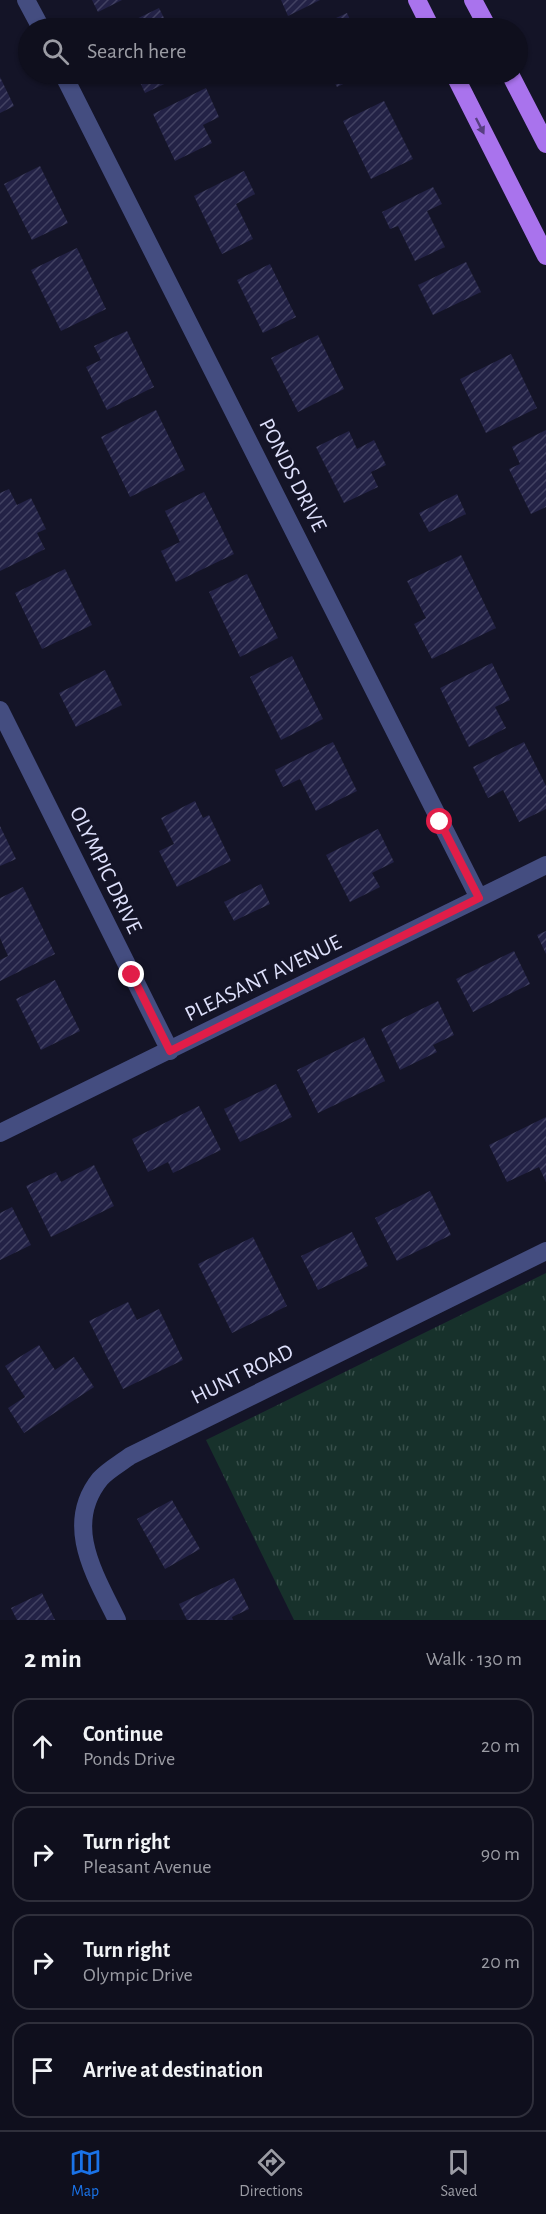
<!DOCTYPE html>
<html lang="en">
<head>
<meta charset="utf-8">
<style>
	:root { --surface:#0f0f1d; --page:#181826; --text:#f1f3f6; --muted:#9b9ca4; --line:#2f2f3b; --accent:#1a73e8 }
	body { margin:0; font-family:"Alegreya Sans",sans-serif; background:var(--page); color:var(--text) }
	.stop { position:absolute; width:18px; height:18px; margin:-14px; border:4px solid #e11d48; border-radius:50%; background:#fff }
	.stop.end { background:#e11d48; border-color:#fff; box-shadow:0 2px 6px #0008 }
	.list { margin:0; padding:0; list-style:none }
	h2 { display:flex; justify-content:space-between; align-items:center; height:78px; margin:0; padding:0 24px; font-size:26px }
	h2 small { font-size:20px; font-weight:400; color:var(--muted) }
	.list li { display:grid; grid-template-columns:39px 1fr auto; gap:18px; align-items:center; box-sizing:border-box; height:96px; margin:0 12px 12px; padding:0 12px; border:2px solid var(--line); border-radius:18px }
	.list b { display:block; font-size:22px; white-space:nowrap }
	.list p { margin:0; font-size:20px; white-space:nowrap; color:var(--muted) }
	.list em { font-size:20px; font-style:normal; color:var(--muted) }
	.icon { flex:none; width:33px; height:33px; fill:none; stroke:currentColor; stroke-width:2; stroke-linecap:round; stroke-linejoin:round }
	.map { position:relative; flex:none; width:546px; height:1620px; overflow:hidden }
	.search { position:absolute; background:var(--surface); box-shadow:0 2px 4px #0004; left:18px; right:18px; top:18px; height:66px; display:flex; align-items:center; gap:15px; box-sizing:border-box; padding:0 21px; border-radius:33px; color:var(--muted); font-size:22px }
	.sheet { height:510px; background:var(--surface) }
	nav { display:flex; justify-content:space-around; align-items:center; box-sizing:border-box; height:84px; border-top:2px solid var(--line); background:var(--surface); font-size:16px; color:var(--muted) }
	nav a { display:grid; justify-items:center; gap:3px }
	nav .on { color:var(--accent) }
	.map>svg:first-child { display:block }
	.park { fill:url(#park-tufts) }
	.building { fill:url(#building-hatch) }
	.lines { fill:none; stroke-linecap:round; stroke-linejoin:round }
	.minor { stroke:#444d80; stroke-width:18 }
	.major { stroke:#a973ed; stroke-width:18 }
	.oneway { fill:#573f80 }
	.route { stroke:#e11d48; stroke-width:8 }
	.labels { text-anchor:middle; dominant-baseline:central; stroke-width:6; stroke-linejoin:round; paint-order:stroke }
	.street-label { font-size:22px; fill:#dee0fb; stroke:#141427 }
</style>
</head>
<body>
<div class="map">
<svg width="546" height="1620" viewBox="0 0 546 1620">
	<defs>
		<pattern id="park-tufts" width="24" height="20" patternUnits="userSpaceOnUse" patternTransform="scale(1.5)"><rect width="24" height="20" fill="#17312b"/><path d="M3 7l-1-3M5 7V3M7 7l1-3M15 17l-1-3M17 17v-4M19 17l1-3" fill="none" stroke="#384f4b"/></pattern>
		<pattern id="building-hatch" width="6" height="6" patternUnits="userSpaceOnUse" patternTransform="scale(1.5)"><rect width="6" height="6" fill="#232246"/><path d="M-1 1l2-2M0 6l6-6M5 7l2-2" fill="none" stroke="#424262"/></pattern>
	</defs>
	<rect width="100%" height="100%" fill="#141427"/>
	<path class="park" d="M546,1273V1620H294L206,1440Z"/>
	<path class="building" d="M92,0H122L98,12Z
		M281,0H320L288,16Z
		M159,8L169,28H118Z
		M347,13L354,28H314Z
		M136,74H186L145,93Z
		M330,74H365L337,87Z
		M0,77L14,106L0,113Z
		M206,88L219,117L203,125L212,143L175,161L153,114Z
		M384,101L413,159L371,179L343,121Z
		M40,166L68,223L32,240L4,184Z
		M244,171L255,194L236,204L253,239L222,254L194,196Z
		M433,187L442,204L427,211L445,247L415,261L398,226L390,229L382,212Z
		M77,248L106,309L61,331L31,270Z
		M466,262L481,292L433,315L418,285Z
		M270,264L296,317L263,333L237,280Z
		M127,331L154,387L107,410L86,367L101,360L94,346Z
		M318,335L344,389L298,412L271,358Z
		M511,354L537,408L486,433L460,379Z
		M156,410L185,470L130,497L101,437Z
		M546,430V507L531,514L509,469L520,464L512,447Z
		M349,431L357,449L374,440L386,465L371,472L378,487L344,503L316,447Z
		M9,489L17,505L31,498L46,529L37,533L45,549L0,571V493Z
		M204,492L234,554L176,582L161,551L180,542L165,511Z
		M457,494L466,514L429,532L419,513Z
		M461,555L496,628L432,659L414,624L426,618L407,581Z
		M65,569L92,625L42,649L15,593Z
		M247,574L278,638L240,657L209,592Z
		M292,656L323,719L281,740L250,677Z
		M492,663L510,700L495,707L506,728L469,747L440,688Z
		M105,670L122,705L76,727L59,693Z
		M333,742L357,791L316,811L300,779L283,787L275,770Z
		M524,742L546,786V809L519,822L503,790L488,798L473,767Z
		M195,801L203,818L209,815L231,861L177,887L159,851L174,844L161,818Z
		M0,826L16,859L0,866Z
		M378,829L394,862L372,873L380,887L350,902L326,855Z
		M261,884L270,904L234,921L224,902Z
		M23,887L55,954L0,981V960L8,956L0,938V898Z
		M546,931V954L537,935Z
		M514,951L530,984L473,1012L456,979Z
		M55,980L80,1031L41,1050L16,999Z
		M438,1001L454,1035L433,1045L437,1052L400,1070L381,1029Z
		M364,1037L385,1081L318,1113L297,1070Z
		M276,1084L292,1117L240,1142L224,1109Z
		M199,1106L221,1150L173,1173L168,1162L148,1172L132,1139Z
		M546,1117V1182L539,1167L507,1182L489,1145Z
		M94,1165L114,1206L51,1237L26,1186L56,1172L61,1182Z
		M430,1191L451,1235L397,1261L375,1218Z
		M12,1207L31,1245L0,1260V1213Z
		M352,1232L368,1266L318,1290L301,1256Z
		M253,1237L287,1306L232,1333L198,1264Z
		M128,1302L137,1320L159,1309L183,1360L123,1389L89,1321Z
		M39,1345L55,1370L74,1357L94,1387L24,1433L8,1408L25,1397L5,1366Z
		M172,1500L200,1549L165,1569L137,1519Z
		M234,1578L249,1609L232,1617L233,1620H187L179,1604Z
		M42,1593L55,1620H17L11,1608Z"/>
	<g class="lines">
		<path class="minor" d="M26,0L41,28
			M63,74L479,898
			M0,710L170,1051
			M0,1133L546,865
			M117,1620C95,1575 63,1525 100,1479C108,1470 121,1463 130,1456L546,1251"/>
		<path class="major" d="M417,0L431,28
			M473,0L488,28
			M454,74L546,256
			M510,74L546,144"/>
	</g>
	<defs><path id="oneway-solid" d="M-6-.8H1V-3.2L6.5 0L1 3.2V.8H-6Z" transform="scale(1.5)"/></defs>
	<use class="oneway" href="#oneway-solid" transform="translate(480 126) rotate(63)"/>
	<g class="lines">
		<path class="route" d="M132,975L170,1051L479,898L440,822"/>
	</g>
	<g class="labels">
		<g class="street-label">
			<text transform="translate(293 475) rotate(63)">PONDS DRIVE</text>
			<text transform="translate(106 870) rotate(64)">OLYMPIC DRIVE</text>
			<text transform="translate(263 978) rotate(-26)">PLEASANT AVENUE</text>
			<text transform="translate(242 1374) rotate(-26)">HUNT ROAD</text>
		</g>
	</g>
</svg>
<div class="stop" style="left:440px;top:822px"></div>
<div class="stop end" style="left:132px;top:975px"></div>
<div class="search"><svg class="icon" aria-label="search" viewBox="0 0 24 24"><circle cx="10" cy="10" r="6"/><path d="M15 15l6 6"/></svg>Search here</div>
</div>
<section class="sheet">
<h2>2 min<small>Walk · 130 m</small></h2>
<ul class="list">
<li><svg class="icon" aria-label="ahead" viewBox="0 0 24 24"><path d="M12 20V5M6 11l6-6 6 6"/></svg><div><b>Continue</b><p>Ponds Drive</p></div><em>20 m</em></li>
<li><svg class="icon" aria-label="right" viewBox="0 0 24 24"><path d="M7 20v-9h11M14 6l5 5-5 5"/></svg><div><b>Turn right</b><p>Pleasant Avenue</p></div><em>90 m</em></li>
<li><svg class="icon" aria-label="right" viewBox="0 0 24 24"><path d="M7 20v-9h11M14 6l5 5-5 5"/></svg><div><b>Turn right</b><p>Olympic Drive</p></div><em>20 m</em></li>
<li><svg class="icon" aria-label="arrive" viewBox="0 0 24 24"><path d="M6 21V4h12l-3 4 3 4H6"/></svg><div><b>Arrive at destination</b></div></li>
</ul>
</section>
<nav>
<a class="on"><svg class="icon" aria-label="map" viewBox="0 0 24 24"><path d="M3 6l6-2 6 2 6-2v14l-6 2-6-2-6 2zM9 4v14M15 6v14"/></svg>Map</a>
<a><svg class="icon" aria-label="directions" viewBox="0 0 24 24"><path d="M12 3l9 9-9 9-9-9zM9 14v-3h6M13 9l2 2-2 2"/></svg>Directions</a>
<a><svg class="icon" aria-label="saved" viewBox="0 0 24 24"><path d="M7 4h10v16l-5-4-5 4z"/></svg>Saved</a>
</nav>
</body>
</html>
